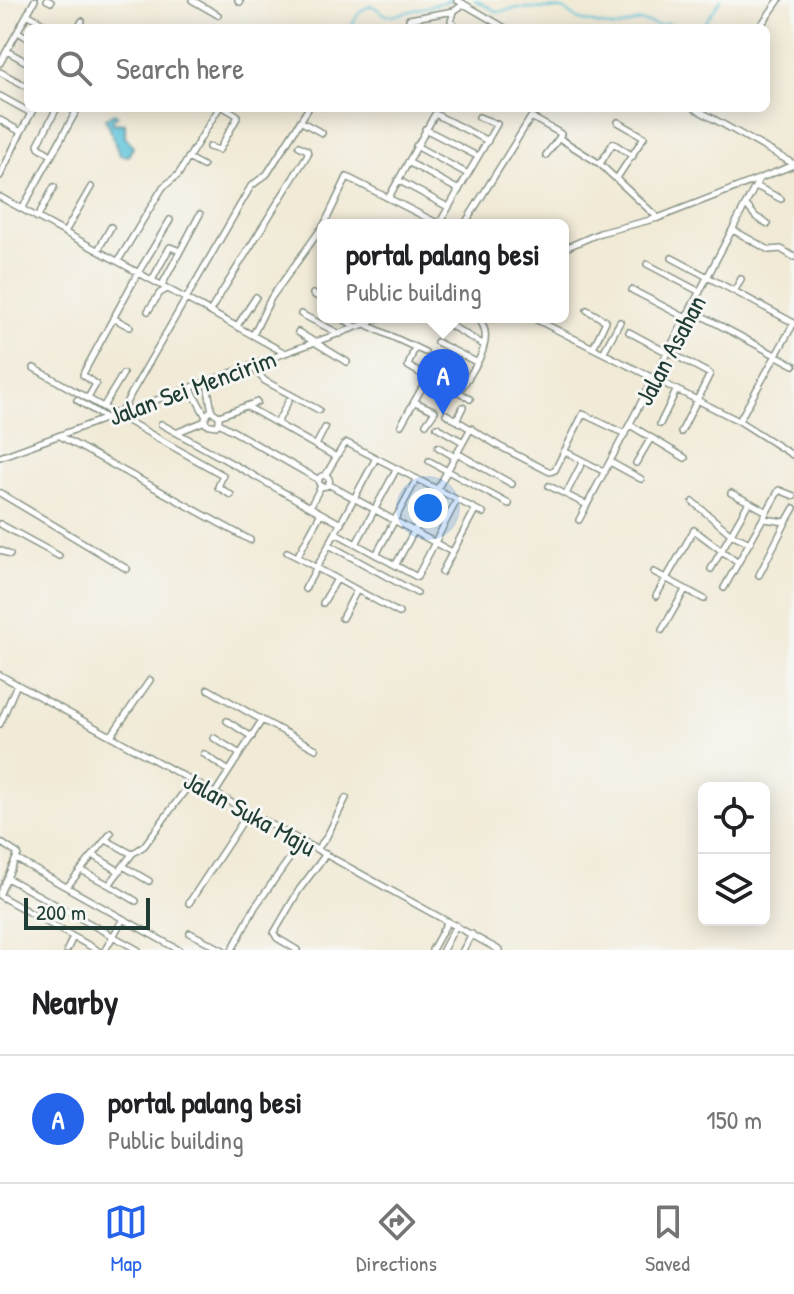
<!DOCTYPE html>
<html lang="en">
<head>
<meta charset="utf-8">
<style>
	:root { --surface:#fff; --page:#f6f6f6; --text:#202124; --muted:#757577; --line:#e0e0e0; --accent:#2563eb }
	body { margin:0; font-family:"Patrick Hand",sans-serif; background:var(--page); color:var(--text) }
	.controls { position:absolute; right:24px; bottom:24px; display:grid; overflow:hidden; border-radius:12px; box-shadow:0 4px 20px #0003 }
	.controls button { width:72px; height:72px; display:grid; place-items:center; padding:0; border:0; border-bottom:2px solid var(--line); background:var(--surface); color:var(--text); font:40px sans-serif }
	.scale { position:absolute; left:24px; bottom:20px; width:126px; box-sizing:border-box; padding-left:8px; border:4px solid #1f3d34; border-top:0; font-size:22px; line-height:28px; white-space:nowrap; color:#1f3d34; -webkit-text-stroke:6px #f6f6f2; paint-order:stroke }
	.you { position:absolute; left:428px; top:508px; width:28px; height:28px; margin:-20px; border:6px solid #fff; border-radius:50%; background:#1a73e8; box-shadow:0 0 0 12px #1a73e833 }
	.badge { display:grid; place-items:center; width:52px; height:52px; border-radius:50%; background:var(--accent); color:#fff; font-size:26px; font-weight:700 }
	.pin { position:absolute; translate:-50% -66px; filter:drop-shadow(0 2px 4px #0008) }
	.pin::after { content:''; position:absolute; top:42px; width:28px; height:24px; background:inherit; clip-path:polygon(0 0,100% 0,50% 100%) }
	.popup { position:absolute; left:317px; top:219px; width:252px; height:104px; box-sizing:border-box; display:grid; place-content:center; border-radius:12px; background:var(--surface); filter:drop-shadow(0 2px 6px #0005); font-size:26px; white-space:nowrap; color:var(--muted) }
	.popup b { font-size:30px; color:var(--text) }
	.popup::after { content:''; position:absolute; left:50%; top:100%; margin-left:-16px; border:16px solid transparent; border-top-color:var(--surface) }
	.list { margin:0; padding:0; list-style:none }
	h2 { display:flex; justify-content:space-between; align-items:center; height:104px; margin:0; padding:0 32px; font-size:34px }
	h2 small { font-size:26px; font-weight:400; color:var(--muted) }
	.list li { display:grid; grid-template-columns:52px 1fr auto; gap:24px; align-items:center; box-sizing:border-box; height:128px; padding:0 32px; border-top:2px solid var(--line) }
	.list b { display:block; font-size:30px; white-space:nowrap }
	.list p { margin:0; font-size:26px; white-space:nowrap; color:var(--muted) }
	.list em { font-size:26px; font-style:normal; color:var(--muted) }
	.icon { flex:none; width:44px; height:44px; fill:none; stroke:currentColor; stroke-width:2; stroke-linecap:round; stroke-linejoin:round }
	.map { position:relative; flex:none; width:794px; height:950px; overflow:hidden }
	.search { position:absolute; background:var(--surface); box-shadow:0 4px 20px #0003; left:24px; right:24px; top:24px; height:88px; display:flex; align-items:center; gap:20px; box-sizing:border-box; padding:0 28px; border-radius:12px; color:var(--muted); font-size:30px }
	.sheet { height:232px; background:var(--surface) }
	nav { display:flex; justify-content:space-around; align-items:center; box-sizing:border-box; height:112px; border-top:2px solid var(--line); background:var(--surface); font-size:22px; color:var(--muted) }
	nav a { display:grid; justify-items:center; gap:4px }
	nav .on { color:var(--accent) }
	.map>svg:first-child { display:block }
	.water { fill:#5ec5dc; stroke:#3e8188; stroke-width:2 }
	.lines { fill:none; stroke-linecap:round; stroke-linejoin:round }
	.stream { stroke:#5ec5dc; stroke-width:2 }
	.minor-casing { stroke:#889486; stroke-width:8 }
	.minor { stroke:#fff; stroke-width:5 }
	.labels { text-anchor:middle; dominant-baseline:central; stroke-width:6; stroke-linejoin:round; paint-order:stroke }
	.street-label { font-size:26px; fill:#1f3d34; stroke:#f6f6f2 }
</style>
</head>
<body>
<div class="map">
<svg width="794" height="950" viewBox="0 0 794 950">
	<rect width="100%" height="100%" fill="#f6f6f2"/>
	<filter id="ink" filterUnits="userSpaceOnUse"><feTurbulence type="fractalNoise" baseFrequency=".0125" numOctaves="2"/><feDisplacementMap in="SourceGraphic" scale="16" xChannelSelector="R" yChannelSelector="G"/><feConvolveMatrix kernelMatrix="1 2 1 2 8 2 1 2 1" color-interpolation-filters="sRGB"/></filter>
	<filter id="wash" filterUnits="userSpaceOnUse"><feTurbulence type="fractalNoise" baseFrequency=".006" numOctaves="4" result="noise"/><feDisplacementMap in="SourceGraphic" scale="32" xChannelSelector="R" yChannelSelector="G"/><feGaussianBlur stdDeviation="1.8" result="paint"/><feColorMatrix in="noise" values="0 0 0 0 0 0 0 0 0 0 0 0 0 0 0 0 0 1.4 0 .05"/><feComposite in="paint" operator="in"/></filter>
	<g filter="url(#wash)">
		<rect width="100%" height="100%" fill="#f1ead7"/>
		<path class="water" d="M114,113L118,116L113,119V123L125,124V137L133,147L128,156L120,155C113,143 113,130 105,119Z"/>
		<g class="lines">
			<path class="stream" d="M475,0L498,12L516,8L563,9L579,20L615,28L640,21L662,26L666,23L682,28
				M351,28C357,16 359,8 373,6L386,15H396L451,0
				M701,28L721,0"/>
		</g>
	</g>
	<g filter="url(#ink)">
		<g class="lines">
			<defs>
				<path id="minor" d="M47,0L51,2
					M192,0L218,15
					M238,0L240,2
					M457,0L505,28
					M454,12L451,21L456,28
					M27,14L43,23
					M409,19L454,11L464,4
					M78,28L82,21
					M759,28L779,0
					M18,32L28,38
					M7,51L28,63
					M0,63L35,0
					M0,72L28,87
					M0,96L31,113
					M694,108L794,164
					M0,120L21,132L0,176
					M300,121L322,133
					M425,129L477,156
					M21,132L34,108
					M416,146L468,174
					M209,147L219,150L237,118V115L225,108
					M51,155L39,147L38,144L57,108
					M546,155L559,138
					M188,158L203,166
					M408,162L459,190
					M600,164L613,143L633,156
					M617,178L644,137L618,122
					M398,180L448,207
					M756,186L781,199
					M0,197L285,353
					M389,197L435,114L488,141
					M747,206L756,217L768,224
					M22,209L78,108
					M37,218L54,187
					M439,224L497,124L479,117
					M324,225L347,177L441,225
					M464,225L531,117L558,132L561,134L559,138L600,164L658,218
					M733,230L769,250L781,249L794,257
					M65,232L91,187
					M563,249L600,233L658,218L794,165
					M98,250L111,227
					M672,258L794,323
					M118,261L163,187L178,175L219,108
					M647,264L700,292
					M152,280L170,247L180,251
					M162,285L200,214
					M632,290L686,318
					M735,290L741,279
					M313,294L323,300
					M587,310L606,321L593,348
					M691,310L794,365
					M148,311L160,293L167,289
					M210,311L308,154L307,150L299,146
					M301,314L340,334
					M340,317L356,327
					M436,317L484,345
					M531,317L739,421L794,456
					M113,318L130,327
					M367,325L425,352
					M237,326L256,297
					M298,332L347,362
					M629,332L668,353
					M253,335L271,298L323,226
					M437,342L476,362
					M415,347L408,366L452,392H459L470,399
					M669,352L710,374L681,432
					M603,353L620,322
					M252,367L265,381L319,410
					M34,368L221,474L223,475L218,487L231,495
					M207,383L212,412
					M191,389L205,415
					M459,392C472,372 500,336 476,317
					M88,398L96,384L83,375L84,372L138,273L170,220
					M77,400L106,418
					M415,402L435,411L426,424
					M246,406L336,457
					M103,407L123,374
					M120,413L251,186L267,174L308,109
					M446,414L499,446L550,472L555,470L583,414L625,434
					M219,416V423L216,426L206,424L205,419L209,412H213L219,416L257,402
					M457,419L463,407
					M739,421L794,323
					M219,423L319,480
					M277,423L289,400
					M161,424L310,507L321,486
					M660,424L676,391
					M401,425L428,377
					M630,425L685,458
					M437,427L463,442
					M178,432L205,421
					M60,436L250,540
					M316,445L325,428
					M438,447L455,457
					M564,451L605,472
					M457,453L512,484
					M0,457L384,317
					M429,461L509,504
					M610,462L641,479
					M636,463L651,438
					M318.5 481a5.5 5.5 0 1 1 11 0a5.5 5.5 0 1 1-11 0Z
					M325,476L343,446L347,443L483,513
					M328,484L452,552
					M549,486L587,505
					M0,493L127,569
					M731,493L749,502
					M566,494L583,461
					M693,502L731,534L750,543
					M310,507L341,524
					M321,513L297,557L399,613
					M764,519L786,522L794,508
					M579,520L759,179
					M0,524L59,556
					M336,533L417,577L457,500
					M356,544L396,470
					M329,545L417,593
					M0,550L10,555
					M287,552L297,557
					M376,555L416,480
					M396,564L471,428
					M711,569L749,502L767,512
					M442,572L475,510
					M654,572L704,599
					M759,575L786,522
					M724,588L738,563
					M305,589L376,458
					M656,596L694,530L738,563L779,490L794,496
					M323,603L337,579
					M342,618L357,590
					M662,630L685,590
					M0,675L499,950
					M208,689L262,720L215,793
					M262,720L316,749
					M227,721L252,737
					M0,724L17,684
					M111,736L150,680
					M214,738L240,754
					M204,754L229,771
					M106,840L132,854
					M0,842L18,854L0,893
					M317,849L326,838L346,798
					M93,855L119,871
					M16,859L179,950
					M123,866L149,881
					M81,870L109,885L132,854L144,846L192,781
					M7,878L138,950
					M109,885L136,901
					M67,887L111,833
					M0,896L97,950
					M189,903L249,812
					M190,933L223,950
					M67,950L73,937
					M105,950L123,919
					M232,950L255,907L302,841
					M297,950L277,938L274,933L299,890L326,854
					M432,950L448,921
					M443,950L456,925
					M463,950L472,934"/>
			</defs>
			<use href="#minor" class="minor-casing"/>
			<use href="#minor" class="minor"/>
		</g>
	</g>
	<g class="labels">
		<g class="street-label">
			<text transform="translate(670 350) rotate(-62)">Jalan Asahan</text>
			<text transform="translate(192 387) rotate(-20)">Jalan Sei Mencirim</text>
			<text transform="translate(250 813) rotate(29)">Jalan Suka Maju</text>
		</g>
	</g>
</svg>
<div class="controls">
<button><svg class="icon" aria-label="locate" viewBox="0 0 24 24"><circle cx="12" cy="12" r="6"/><path d="M12 2v4M12 18v4M2 12h4M18 12h4"/></svg></button>
<button><svg class="icon" aria-label="layers" viewBox="0 0 24 24"><path d="M12 4l9 5-9 5-9-5zM3 14l9 5 9-5"/></svg></button>
</div>
<div class="scale">200 m</div>
<div class="you"></div>
<div class="pin badge" style="left:443px;top:415px">A</div>
<div class="popup"><b>portal palang besi</b>Public building</div>
<div class="search"><svg class="icon" aria-label="search" viewBox="0 0 24 24"><circle cx="10" cy="10" r="6"/><path d="M15 15l6 6"/></svg>Search here</div>
</div>
<section class="sheet">
<h2>Nearby<small></small></h2>
<ul class="list">
<li><span class="badge">A</span><div><b>portal palang besi</b><p>Public building</p></div><em>150 m</em></li>
</ul>
</section>
<nav>
<a class="on"><svg class="icon" aria-label="map" viewBox="0 0 24 24"><path d="M3 6l6-2 6 2 6-2v14l-6 2-6-2-6 2zM9 4v14M15 6v14"/></svg>Map</a>
<a><svg class="icon" aria-label="directions" viewBox="0 0 24 24"><path d="M12 3l9 9-9 9-9-9zM9 14v-3h6M13 9l2 2-2 2"/></svg>Directions</a>
<a><svg class="icon" aria-label="saved" viewBox="0 0 24 24"><path d="M7 4h10v16l-5-4-5 4z"/></svg>Saved</a>
</nav>
</body>
</html>
